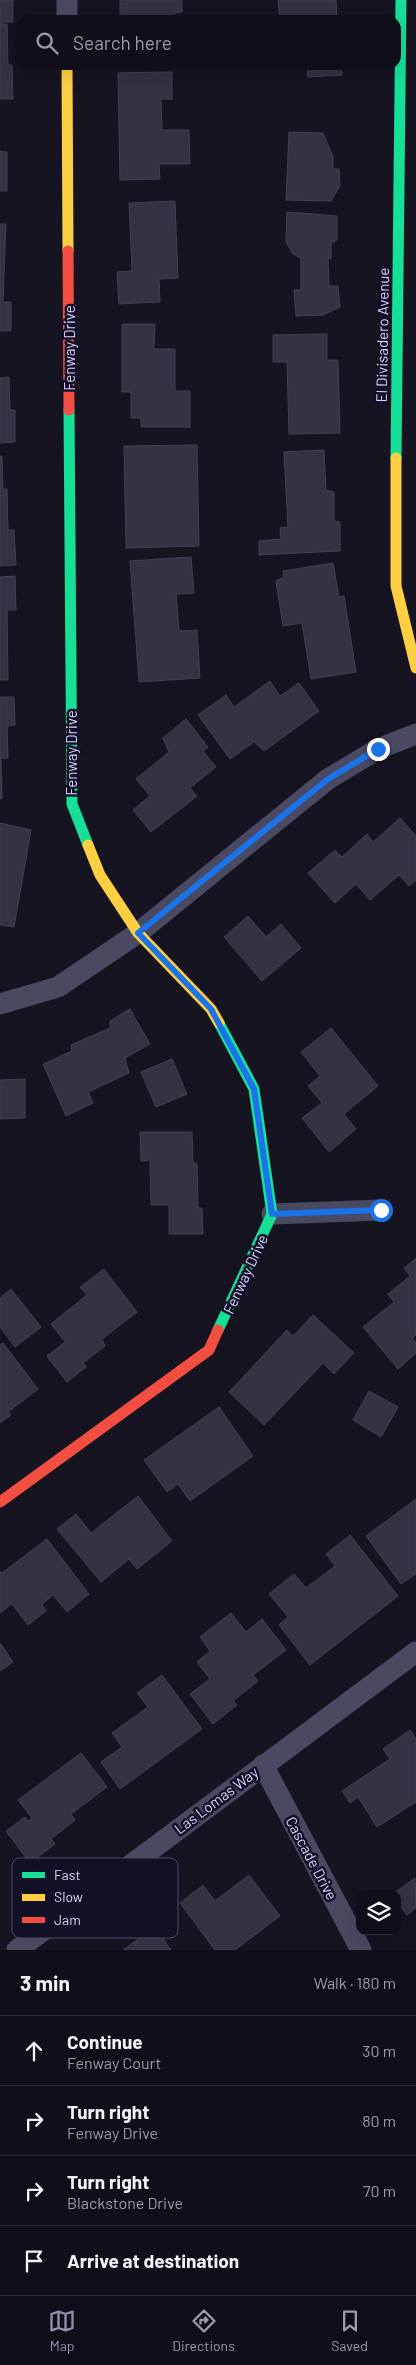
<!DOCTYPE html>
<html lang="en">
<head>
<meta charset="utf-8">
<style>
	:root { --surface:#100f19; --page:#191822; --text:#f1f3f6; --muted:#9c9ca2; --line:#302f38; --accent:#9591b1 }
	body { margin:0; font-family:Barlow,sans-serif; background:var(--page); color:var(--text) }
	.controls { position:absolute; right:15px; bottom:15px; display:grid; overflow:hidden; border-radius:10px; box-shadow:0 5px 20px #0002 }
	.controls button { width:45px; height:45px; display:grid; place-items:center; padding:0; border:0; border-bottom:1px solid var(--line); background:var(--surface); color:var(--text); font:25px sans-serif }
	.stop { position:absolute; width:15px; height:15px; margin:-11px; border:4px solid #1a73e8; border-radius:50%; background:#fff }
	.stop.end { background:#1a73e8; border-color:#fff; box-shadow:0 1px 5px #0008 }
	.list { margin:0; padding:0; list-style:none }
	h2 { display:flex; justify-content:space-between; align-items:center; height:65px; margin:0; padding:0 20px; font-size:21px }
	h2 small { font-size:16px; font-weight:400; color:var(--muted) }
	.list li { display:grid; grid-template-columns:32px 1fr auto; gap:15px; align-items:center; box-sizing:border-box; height:70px; padding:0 20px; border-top:1px solid var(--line) }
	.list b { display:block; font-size:19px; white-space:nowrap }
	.list p { margin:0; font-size:16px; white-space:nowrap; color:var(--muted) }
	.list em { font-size:16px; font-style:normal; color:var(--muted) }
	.icon { flex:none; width:28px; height:28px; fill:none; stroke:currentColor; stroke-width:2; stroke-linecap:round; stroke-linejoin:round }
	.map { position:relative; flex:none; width:416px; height:1950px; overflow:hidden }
	.search { position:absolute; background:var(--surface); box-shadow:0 5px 20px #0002; left:15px; right:15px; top:15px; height:55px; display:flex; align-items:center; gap:12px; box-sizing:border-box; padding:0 18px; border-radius:15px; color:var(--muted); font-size:19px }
	.sheet { height:345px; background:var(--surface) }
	nav { display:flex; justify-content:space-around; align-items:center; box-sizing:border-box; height:70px; border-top:1px solid var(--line); background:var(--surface); font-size:14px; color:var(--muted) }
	nav a { display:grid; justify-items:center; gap:2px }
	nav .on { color:var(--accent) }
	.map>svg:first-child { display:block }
	.building { fill:#343243; stroke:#433f54 }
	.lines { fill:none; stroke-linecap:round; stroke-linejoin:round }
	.street { stroke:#4a4962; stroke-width:21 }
	.fast { stroke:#16e098; stroke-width:11 }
	.slow { stroke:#ffcf43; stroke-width:11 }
	.jam { stroke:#f24e42; stroke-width:11 }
	.route { stroke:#1a73e8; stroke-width:6 }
	.labels { text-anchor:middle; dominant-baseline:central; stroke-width:5; stroke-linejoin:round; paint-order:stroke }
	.street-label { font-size:15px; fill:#d9d4ff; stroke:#130f26 }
	.key { fill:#130f26; stroke:#4e4a67; stroke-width:1 }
	.key-label { font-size:14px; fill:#d9d4ff }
</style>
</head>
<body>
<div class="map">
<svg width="416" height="1950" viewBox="0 0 416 1950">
	<rect width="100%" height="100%" fill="#161421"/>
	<path class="building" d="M0,0H13V22H1V24H7L8,65H12L13,99H0Z
		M120,0H182V12L174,13V20H120Z
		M278,0H336L337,20H280Z
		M307,65H341L342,75L308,77Z
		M172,72V99H161L162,130H189L190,164H159L160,179L120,180L118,73Z
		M289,132L323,133L333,157V169H339L340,186L331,201L286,200Z
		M0,151L7,152V191H0Z
		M175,201L178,278L159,279L160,302L119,304L117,272L132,271L129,203Z
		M287,212L337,216V240L331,243V259L328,258L329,286H338L340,307L323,315L296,316L294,290H301V258L293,254L286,242Z
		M0,224H6L3,302H11V331H0Z
		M122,324H155L154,349H175V391H190V427H141V418H131V392H122Z
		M327,334V360H338L340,433L289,434L287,362H273V335Z
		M9,377L10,410H15V442L0,443V378Z
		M197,445L199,546L126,548L124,446Z
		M324,450L326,490L334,492V521L340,522V551L259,555V541L281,539L280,528L288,527L284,452Z
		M0,456H2L3,489H7L8,530H14L16,565L0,566Z
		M191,557L194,593L176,594L179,631L197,630L200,678L139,682L130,561Z
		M333,563L339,597L344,596L356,672L311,679L302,623L283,626L276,581L284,577L283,571Z
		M15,576L16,610H7L8,680H0V577Z
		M270,681L280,696L299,683L319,711L264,751L254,742L230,759L198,715L226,695L234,707Z
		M0,697H14L15,725L7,726L8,758H1L2,799H0Z
		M186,719L208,747L203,751L216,767L190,788L197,796L151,832L133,810L150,796L136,779L169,752L163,738Z
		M400,818L416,836V880L409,886L399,875L370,900L356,884L335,903L308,873L335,850L342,857L367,834L373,842Z
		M0,823L31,830L14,927L0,925Z
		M248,916L266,937L281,924L301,948L262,981L224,937Z
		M130,1009L150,1044L125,1058L129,1073L88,1092L93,1103L66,1116L43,1064L72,1051L71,1045L110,1028V1021Z
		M331,1028L378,1086L344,1114L356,1129L329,1152L302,1118L322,1103L308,1086L320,1076L301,1052Z
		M172,1059L187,1094L156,1107L141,1072Z
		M25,1079V1118L0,1119V1080Z
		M140,1132H192L193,1162L197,1164L198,1208H202L203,1234H169V1205H151L150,1160L141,1161Z
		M416,1258V1335L412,1338L416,1343V1353L398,1369L363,1327L394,1302L388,1294L410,1276L404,1268Z
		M104,1269L137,1312L102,1339L105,1346L83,1363L86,1367L67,1382L47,1356L65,1342L51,1324L87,1295L80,1287Z
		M11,1289L41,1327L15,1347L0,1327V1298Z
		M313,1315L354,1353L334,1374L323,1363L264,1425L229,1392L287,1330L293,1336Z
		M3,1343L38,1389L8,1412L11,1415L0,1423V1345Z
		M369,1391L398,1407L381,1437L353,1420Z
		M219,1407L253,1456L190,1501L178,1484L167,1492L144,1460Z
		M138,1496L172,1541L137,1569L129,1559L101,1582L57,1529L76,1514L91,1533Z
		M416,1499V1574L401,1584L366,1536Z
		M350,1535L398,1596L310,1665L279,1625L288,1617L269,1594L294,1574L306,1588L335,1566L326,1554Z
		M47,1539L89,1594L67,1612L53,1595L42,1604L46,1611L28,1625L12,1604L0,1613V1571L2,1573Z
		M231,1613L246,1632L262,1619L286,1650L253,1675L258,1681L233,1701L237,1705L213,1724L190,1694L210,1679L197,1662L210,1651L200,1637Z
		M0,1643L13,1662L0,1671Z
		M162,1675L202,1729L120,1789L101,1762L122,1747L112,1733L148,1707L137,1693Z
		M410,1730L416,1739V1802L377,1827L358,1797L350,1803L342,1791L390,1759L383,1749Z
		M81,1753L107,1787L71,1814L75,1820L51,1839L55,1844L30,1863L6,1831L25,1817L28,1821L32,1818L18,1800Z
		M249,1875L280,1916L235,1950H215L180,1903L203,1885L215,1901Z
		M415,1878L416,1908L407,1915L397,1902V1894H393Z
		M155,1927L171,1950H123Z"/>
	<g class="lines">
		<path class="street" d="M67,0V20
			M0,1004L58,987L138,933L328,779L378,749L416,734
			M272,1214L381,1210
			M263,1765L361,1950
			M17,1950L416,1652"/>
		<path class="fast" d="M69,410L72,804L88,845
			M396,458L401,0
			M218,1330L272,1214L254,1089L219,1023"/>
		<path class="slow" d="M67,65L68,251
			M396,458V586L416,668
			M88,845L100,875L138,933L211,1009L219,1023"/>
		<path class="jam" d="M68,251L69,410
			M0,1502L209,1350L218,1330"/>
	</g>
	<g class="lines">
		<path class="route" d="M378,749L328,779L138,933L211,1009L254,1089L272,1214L381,1210"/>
	</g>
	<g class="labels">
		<g class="street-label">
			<text transform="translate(382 335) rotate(-89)">El Divisadero Avenue</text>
			<text transform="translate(69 348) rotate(-90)">Fenway Drive</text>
			<text transform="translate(71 753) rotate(-90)">Fenway Drive</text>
			<text transform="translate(245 1274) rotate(-65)">Fenway Drive</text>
			<text transform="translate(216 1800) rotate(-37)">Las Lomas Way</text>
			<text transform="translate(312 1858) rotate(62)">Cascade Drive</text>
		</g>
	</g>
	<rect x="12" y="1858" width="166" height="80" rx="8" class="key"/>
	<rect x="22" y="1872" width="23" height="6" fill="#16e098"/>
	<rect x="22" y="1894" width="23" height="7" fill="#ffcf43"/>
	<rect x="22" y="1917" width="23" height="6" fill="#f24e42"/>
	<g class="key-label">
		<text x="54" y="1880">Fast</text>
		<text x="54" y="1902">Slow</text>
		<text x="54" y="1925">Jam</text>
	</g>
</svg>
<div class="controls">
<button><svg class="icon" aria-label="layers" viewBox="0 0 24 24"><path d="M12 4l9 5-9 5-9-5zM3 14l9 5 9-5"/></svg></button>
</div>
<div class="stop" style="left:381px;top:1210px"></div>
<div class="stop end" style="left:378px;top:749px"></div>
<div class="search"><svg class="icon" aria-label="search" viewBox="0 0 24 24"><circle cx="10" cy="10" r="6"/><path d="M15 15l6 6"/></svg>Search here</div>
</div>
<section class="sheet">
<h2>3 min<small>Walk · 180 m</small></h2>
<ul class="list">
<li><svg class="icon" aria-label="ahead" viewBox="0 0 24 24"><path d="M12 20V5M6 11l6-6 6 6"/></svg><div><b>Continue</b><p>Fenway Court</p></div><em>30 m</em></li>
<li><svg class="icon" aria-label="right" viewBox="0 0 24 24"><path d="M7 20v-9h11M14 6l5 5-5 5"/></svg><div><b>Turn right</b><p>Fenway Drive</p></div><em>80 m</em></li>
<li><svg class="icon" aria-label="right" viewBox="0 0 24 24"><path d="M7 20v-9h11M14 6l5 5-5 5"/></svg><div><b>Turn right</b><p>Blackstone Drive</p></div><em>70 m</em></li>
<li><svg class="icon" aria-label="arrive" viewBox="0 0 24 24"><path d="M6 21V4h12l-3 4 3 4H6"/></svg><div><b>Arrive at destination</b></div></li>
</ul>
</section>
<nav>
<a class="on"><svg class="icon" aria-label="map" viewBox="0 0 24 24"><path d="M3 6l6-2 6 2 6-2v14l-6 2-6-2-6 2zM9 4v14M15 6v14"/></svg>Map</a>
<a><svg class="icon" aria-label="directions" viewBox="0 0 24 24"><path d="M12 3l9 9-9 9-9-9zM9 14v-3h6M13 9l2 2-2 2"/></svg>Directions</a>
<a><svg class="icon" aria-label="saved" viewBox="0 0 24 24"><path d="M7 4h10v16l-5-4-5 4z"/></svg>Saved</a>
</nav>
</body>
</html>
